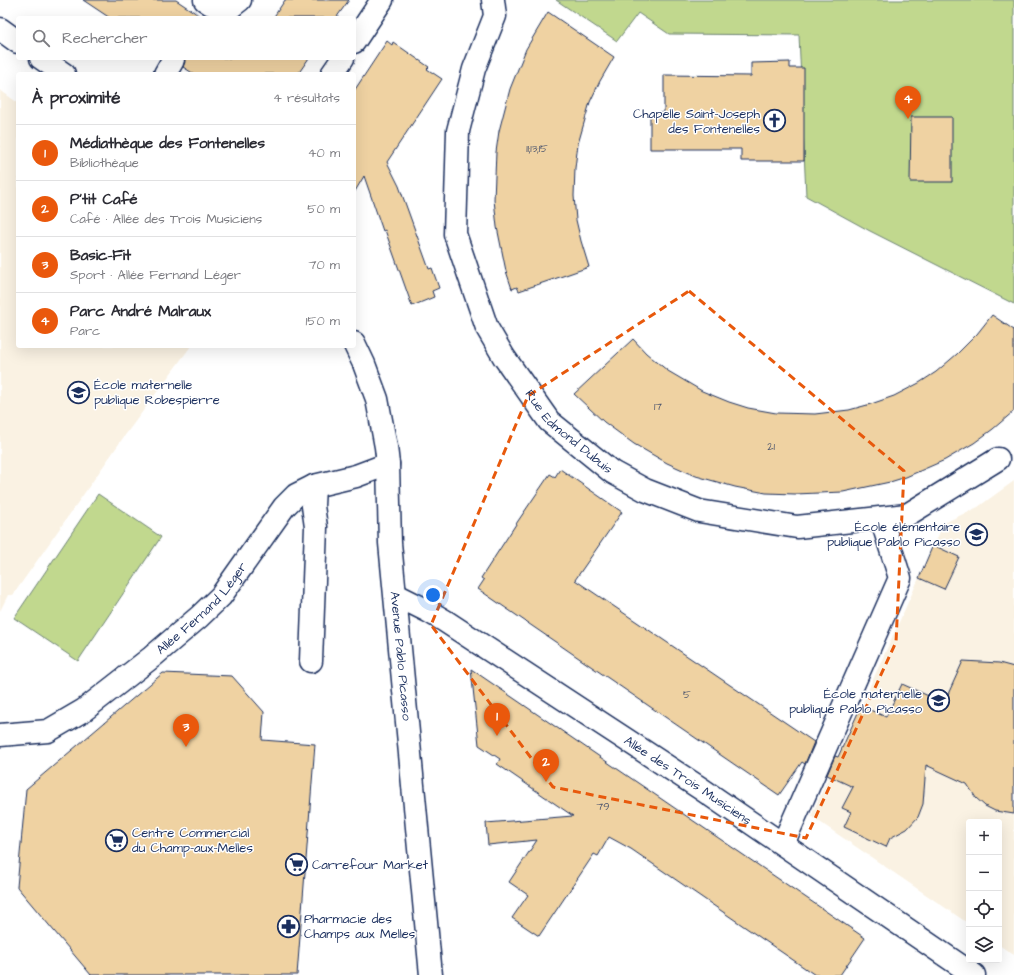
<!DOCTYPE html>
<html lang="fr">
<head>
<meta charset="utf-8">
<style>
	:root { --surface:#fff; --page:#f7f7f7; --text:#2b2b33; --muted:#7c7c81; --line:#e1e1e2; --accent:#ea580c }
	body { margin:0; font-family:"Architects Daughter",sans-serif; background:var(--page); color:var(--text) }
	.controls { position:absolute; right:12px; bottom:12px; display:grid; overflow:hidden; border-radius:4px; box-shadow:0 4px 16px #0002 }
	.controls button { width:36px; height:36px; display:grid; place-items:center; padding:0; border:0; border-bottom:1px solid var(--line); background:var(--surface); color:var(--text); font:20px sans-serif }
	.you { position:absolute; left:433px; top:595px; width:14px; height:14px; margin:-10px; border:3px solid #fff; border-radius:50%; background:#1a73e8; box-shadow:0 0 0 6px #1a73e833 }
	.badge { display:grid; place-items:center; width:26px; height:26px; border-radius:50%; background:var(--accent); color:#fff; font-size:13px; font-weight:700 }
	.pin { position:absolute; translate:-50% -33px; filter:drop-shadow(0 1px 2px #0008) }
	.pin::after { content:''; position:absolute; top:21px; width:14px; height:12px; background:inherit; clip-path:polygon(0 0,100% 0,50% 100%) }
	.list { margin:0; padding:0; list-style:none }
	h2 { display:flex; justify-content:space-between; align-items:center; height:52px; margin:0; padding:0 16px; font-size:17px }
	h2 small { font-size:13px; font-weight:400; color:var(--muted) }
	.list li { display:grid; grid-template-columns:26px 1fr auto; gap:12px; align-items:center; box-sizing:border-box; height:56px; padding:0 16px; border-top:1px solid var(--line) }
	.list b { display:block; font-size:15px; white-space:nowrap }
	.list p { margin:0; font-size:13px; white-space:nowrap; color:var(--muted) }
	.list em { font-size:13px; font-style:normal; color:var(--muted) }
	.icon { flex:none; width:22px; height:22px; fill:none; stroke:currentColor; stroke-width:2; stroke-linecap:round; stroke-linejoin:round }
	.map { position:relative; flex:none; width:1014px; height:975px; overflow:hidden }
	.search { position:absolute; background:var(--surface); box-shadow:0 4px 16px #0002; left:16px; top:16px; width:340px; height:44px; display:flex; align-items:center; gap:10px; box-sizing:border-box; padding:0 14px; border-radius:4px; color:var(--muted); font-size:15px }
	.panel { position:absolute; background:var(--surface); box-shadow:0 4px 16px #0002; left:16px; top:72px; width:340px; height:276px; border-radius:4px }
	.map>svg:first-child { display:block }
	.built { fill:#faf2e3 }
	.green { fill:#c1d88e; stroke:#6e8476 }
	.building { fill:#efd2a2; stroke:#1b2f5e }
	.lines { fill:none; stroke-linecap:round; stroke-linejoin:round }
	.minor-tunnel { stroke:#d1d5df; stroke-width:22; stroke-dasharray:22 11; stroke-linecap:butt }
	.minor-casing { stroke:#1b2f5e; stroke-width:25 }
	.minor { stroke:#fff; stroke-width:22 }
	.marked { fill:none; stroke:#e8590c; stroke-width:3; stroke-dasharray:8 5; stroke-linejoin:round }
	.labels { text-anchor:middle; dominant-baseline:central; stroke-width:3; stroke-linejoin:round; paint-order:stroke }
	.number-label { font-size:11px; fill:#50586f }
	.poi-label { font-size:13px; fill:#1b2f5e; stroke:#fff; text-anchor:start }
	.street-label { font-size:13px; fill:#1b2f5e; stroke:#fff }
</style>
</head>
<body>
<div class="map">
<svg width="1014" height="975" viewBox="0 0 1014 975">
	<rect width="100%" height="100%" fill="#fff"/>
	<filter id="ink" filterUnits="userSpaceOnUse"><feTurbulence type="fractalNoise" baseFrequency=".025" numOctaves="2"/><feDisplacementMap in="SourceGraphic" scale="8" xChannelSelector="R" yChannelSelector="G"/><feConvolveMatrix kernelMatrix="1 2 1 2 8 2 1 2 1" color-interpolation-filters="sRGB"/></filter>
	<g filter="url(#ink)">
		<path class="built" d="M0,90L18,103V346H191L123,438L13,595H8L0,611Z
			M1014,481V955L999,945V822H969V924L811,816L944,523L978,507Z"/>
		<path class="green" d="M556,0H1014V304L870,231L806,196L799,35L669,34L638,13L617,41Z
			M98,494L161,537L78,661L14,618Z"/>
		<path class="building" d="M83,0H176L203,18H110Z
			M285,0H349L336,18H273Z
			M548,12L614,57L600,81L590,102L578,144L575,168L574,196L576,220L581,241L589,267L519,291L517,287L512,289L506,271L497,227L494,200L496,152L499,131L510,89L526,49Z
			M387,41L392,45L393,42L429,67L427,69L442,79L387,162L399,186L429,269L432,268L439,288L432,291L434,297L412,306L385,230L383,231L364,176L354,193V91Z
			M185,58H309L298,74H194L183,67Z
			M790,62V68H804V161H741V149H650V113H664V75L751,76V63Z
			M911,117H952V182H910Z
			M992,315L1014,330V411L993,429L974,443L945,460L906,477L890,482L843,492L795,494L766,493L735,487L696,476L667,463L634,444L604,422L574,394L633,339L646,353L668,371L702,391L729,402L748,408L776,413L815,414L849,410L871,404L894,396L919,383L936,372L957,354L977,334Z
			M560,469L622,512L575,580L814,742L805,764L802,762L779,795L478,589L484,580L481,578L518,521L550,474L555,477Z
			M933,545L959,557L944,589L919,578Z
			M963,661L999,663L1014,667V814L995,811L985,806L976,798L967,784L926,765L923,804L918,817L907,829L890,838L886,847L844,827L851,812L842,808L853,787L827,775L835,756L838,757L861,706L886,717L902,684L944,703Z
			M471,669L865,938L840,975H815L631,849L609,837L598,856L594,854L539,936L512,918L528,895L509,882L537,840L488,845L486,823L573,816L497,764L500,759L479,745Z
			M163,673L232,676L264,712L262,740L315,744L297,975H91L17,887L26,789Z"/>
		<g class="lines">
			<path class="minor-tunnel" d="M201,18L202,17"/>
			<defs>
				<g id="minor">
					<path d="M205,0L211,4L231,7L240,0"/>
					<path id="s1" d="M493,0L495,16L474,69L458,131L455,234L487,328L504,357L549,421L612,472L645,490L699,511L797,527L907,515L998,459"/>
					<path d="M0,29L18,42"/>
					<path d="M354,42L382,0"/>
					<path d="M41,58L64,74"/>
					<path d="M165,74L173,60"/>
					<path d="M332,74L343,58"/>
					<path id="s2" d="M354,343L364,364L377,399L386,447L388,464L390,543L431,975"/>
					<path id="s3" d="M396,595L428,611L445,621L700,788L974,975"/>
					<path d="M311,661L316,527L313,506L314,486"/>
					<path id="s4" d="M0,735L48,731L84,710L152,657L199,617L221,596L284,507L296,495L314,486L356,476L388,464"/>
					<path d="M783,844L900,578L881,518"/>
				</g>
			</defs>
			<use href="#minor" class="minor-casing"/>
			<use href="#minor" class="minor"/>
		</g>
	</g>
	<path class="marked" d="M689,291L904,471L896,642L806,838L553,787L431,625L528,396Z"/>
	<defs>
		<symbol id="church-ring" viewBox="-11 -11 22 22"><circle r="9.5" fill="#fff" stroke="#1b2f5e" stroke-width="1.5"/><path d="M-1.2-6h2.4v3.5h3.3v2.4h-3.3V6h-2.4V-.1h-3.3v-2.4h3.3Z" fill="#1b2f5e"/></symbol>
		<symbol id="school-ring" viewBox="-11 -11 22 22"><circle r="9.5" fill="#fff" stroke="#1b2f5e" stroke-width="1.5"/><path d="M0-5L7-2L0 1L-7-2ZM-4 1L0 2.5L4 1V4Q0 6-4 4Z" fill="#1b2f5e"/></symbol>
		<symbol id="supermarket-ring" viewBox="-11 -11 22 22"><circle r="9.5" fill="#fff" stroke="#1b2f5e" stroke-width="1.5"/><path d="M-6-5.5h2.5l.6 2H6L4.5 2H-2.5L-4.4-4H-6ZM-1.5 3.2a1.3 1.3 0 1 0 .1 0ZM3 3.2a1.3 1.3 0 1 0 .1 0Z" fill="#1b2f5e"/></symbol>
		<symbol id="pharmacy-ring" viewBox="-11 -11 22 22"><circle r="9.5" fill="#fff" stroke="#1b2f5e" stroke-width="1.5"/><path d="M-2-6h4v4h4v4h-4v4h-4v-4h-4v-4h4Z" fill="#1b2f5e"/></symbol>
	</defs>
	<g fill-rule="evenodd">
		<use href="#church-ring" x="762" y="108" width="25" height="25"/>
		<use href="#school-ring" x="66" y="380" width="25" height="25"/>
		<use href="#school-ring" x="964" y="522" width="25" height="25"/>
		<use href="#school-ring" x="926" y="688" width="25" height="25"/>
		<use href="#supermarket-ring" x="104" y="828" width="25" height="25"/>
		<use href="#supermarket-ring" x="284" y="852" width="25" height="25"/>
		<use href="#pharmacy-ring" x="276" y="914" width="25" height="25"/>
	</g>
	<g class="labels">
		<g class="number-label">
			<text x="537" y="148">11;13;15</text>
			<text x="658" y="406">17</text>
			<text x="771" y="446">21</text>
			<text x="687" y="694">5</text>
			<text x="603" y="806">79</text>
		</g>
		<g class="poi-label">
			<text x="760" y="114" text-anchor="end">Chapelle Saint-Joseph<tspan x="760" dy="15">des Fontenelles</tspan></text>
			<text x="94" y="385">École maternelle<tspan x="94" dy="15">publique Robespierre</tspan></text>
			<text x="960" y="527" text-anchor="end">École élémentaire<tspan x="960" dy="15">publique Pablo Picasso</tspan></text>
			<text x="922" y="694" text-anchor="end">École maternelle<tspan x="922" dy="15">publique Pablo Picasso</tspan></text>
			<text x="132" y="833">Centre Commercial<tspan x="132" dy="15">du Champ-aux-Melles</tspan></text>
			<text x="312" y="865">Carrefour Market</text>
			<text x="304" y="919">Pharmacie des<tspan x="304" dy="15">Champs aux Melles</tspan></text>
		</g>
		<g class="street-label">
			<text stroke="none"><textPath href="#s1" startOffset="473">Rue Edmond Dubuis</textPath></text>
			<text stroke="none"><textPath href="#s4" startOffset="246">Allée Fernand Léger</textPath></text>
			<text stroke="none"><textPath href="#s2" startOffset="319">Avenue Pablo Picasso</textPath></text>
			<text stroke="none"><textPath href="#s3" startOffset="346">Allée des Trois Musiciens</textPath></text>
		</g>
	</g>
</svg>
<div class="controls">
<button>+</button>
<button>−</button>
<button><svg class="icon" aria-label="locate" viewBox="0 0 24 24"><circle cx="12" cy="12" r="6"/><path d="M12 2v4M12 18v4M2 12h4M18 12h4"/></svg></button>
<button><svg class="icon" aria-label="layers" viewBox="0 0 24 24"><path d="M12 4l9 5-9 5-9-5zM3 14l9 5 9-5"/></svg></button>
</div>
<div class="you"></div>
<div class="pin badge" style="left:497px;top:736px">1</div>
<div class="pin badge" style="left:546px;top:782px">2</div>
<div class="pin badge" style="left:186px;top:747px">3</div>
<div class="pin badge" style="left:908px;top:119px">4</div>
<div class="search"><svg class="icon" aria-label="search" viewBox="0 0 24 24"><circle cx="10" cy="10" r="6"/><path d="M15 15l6 6"/></svg>Rechercher</div>
<section class="panel">
<h2>À proximité<small>4 résultats</small></h2>
<ul class="list">
<li><span class="badge">1</span><div><b>Médiathèque des Fontenelles</b><p>Bibliothèque</p></div><em>40 m</em></li>
<li><span class="badge">2</span><div><b>P'tit Café</b><p>Café · Allée des Trois Musiciens</p></div><em>50 m</em></li>
<li><span class="badge">3</span><div><b>Basic-Fit</b><p>Sport · Allée Fernand Léger</p></div><em>70 m</em></li>
<li><span class="badge">4</span><div><b>Parc André Malraux</b><p>Parc</p></div><em>150 m</em></li>
</ul>
</section>
</div>
</body>
</html>
